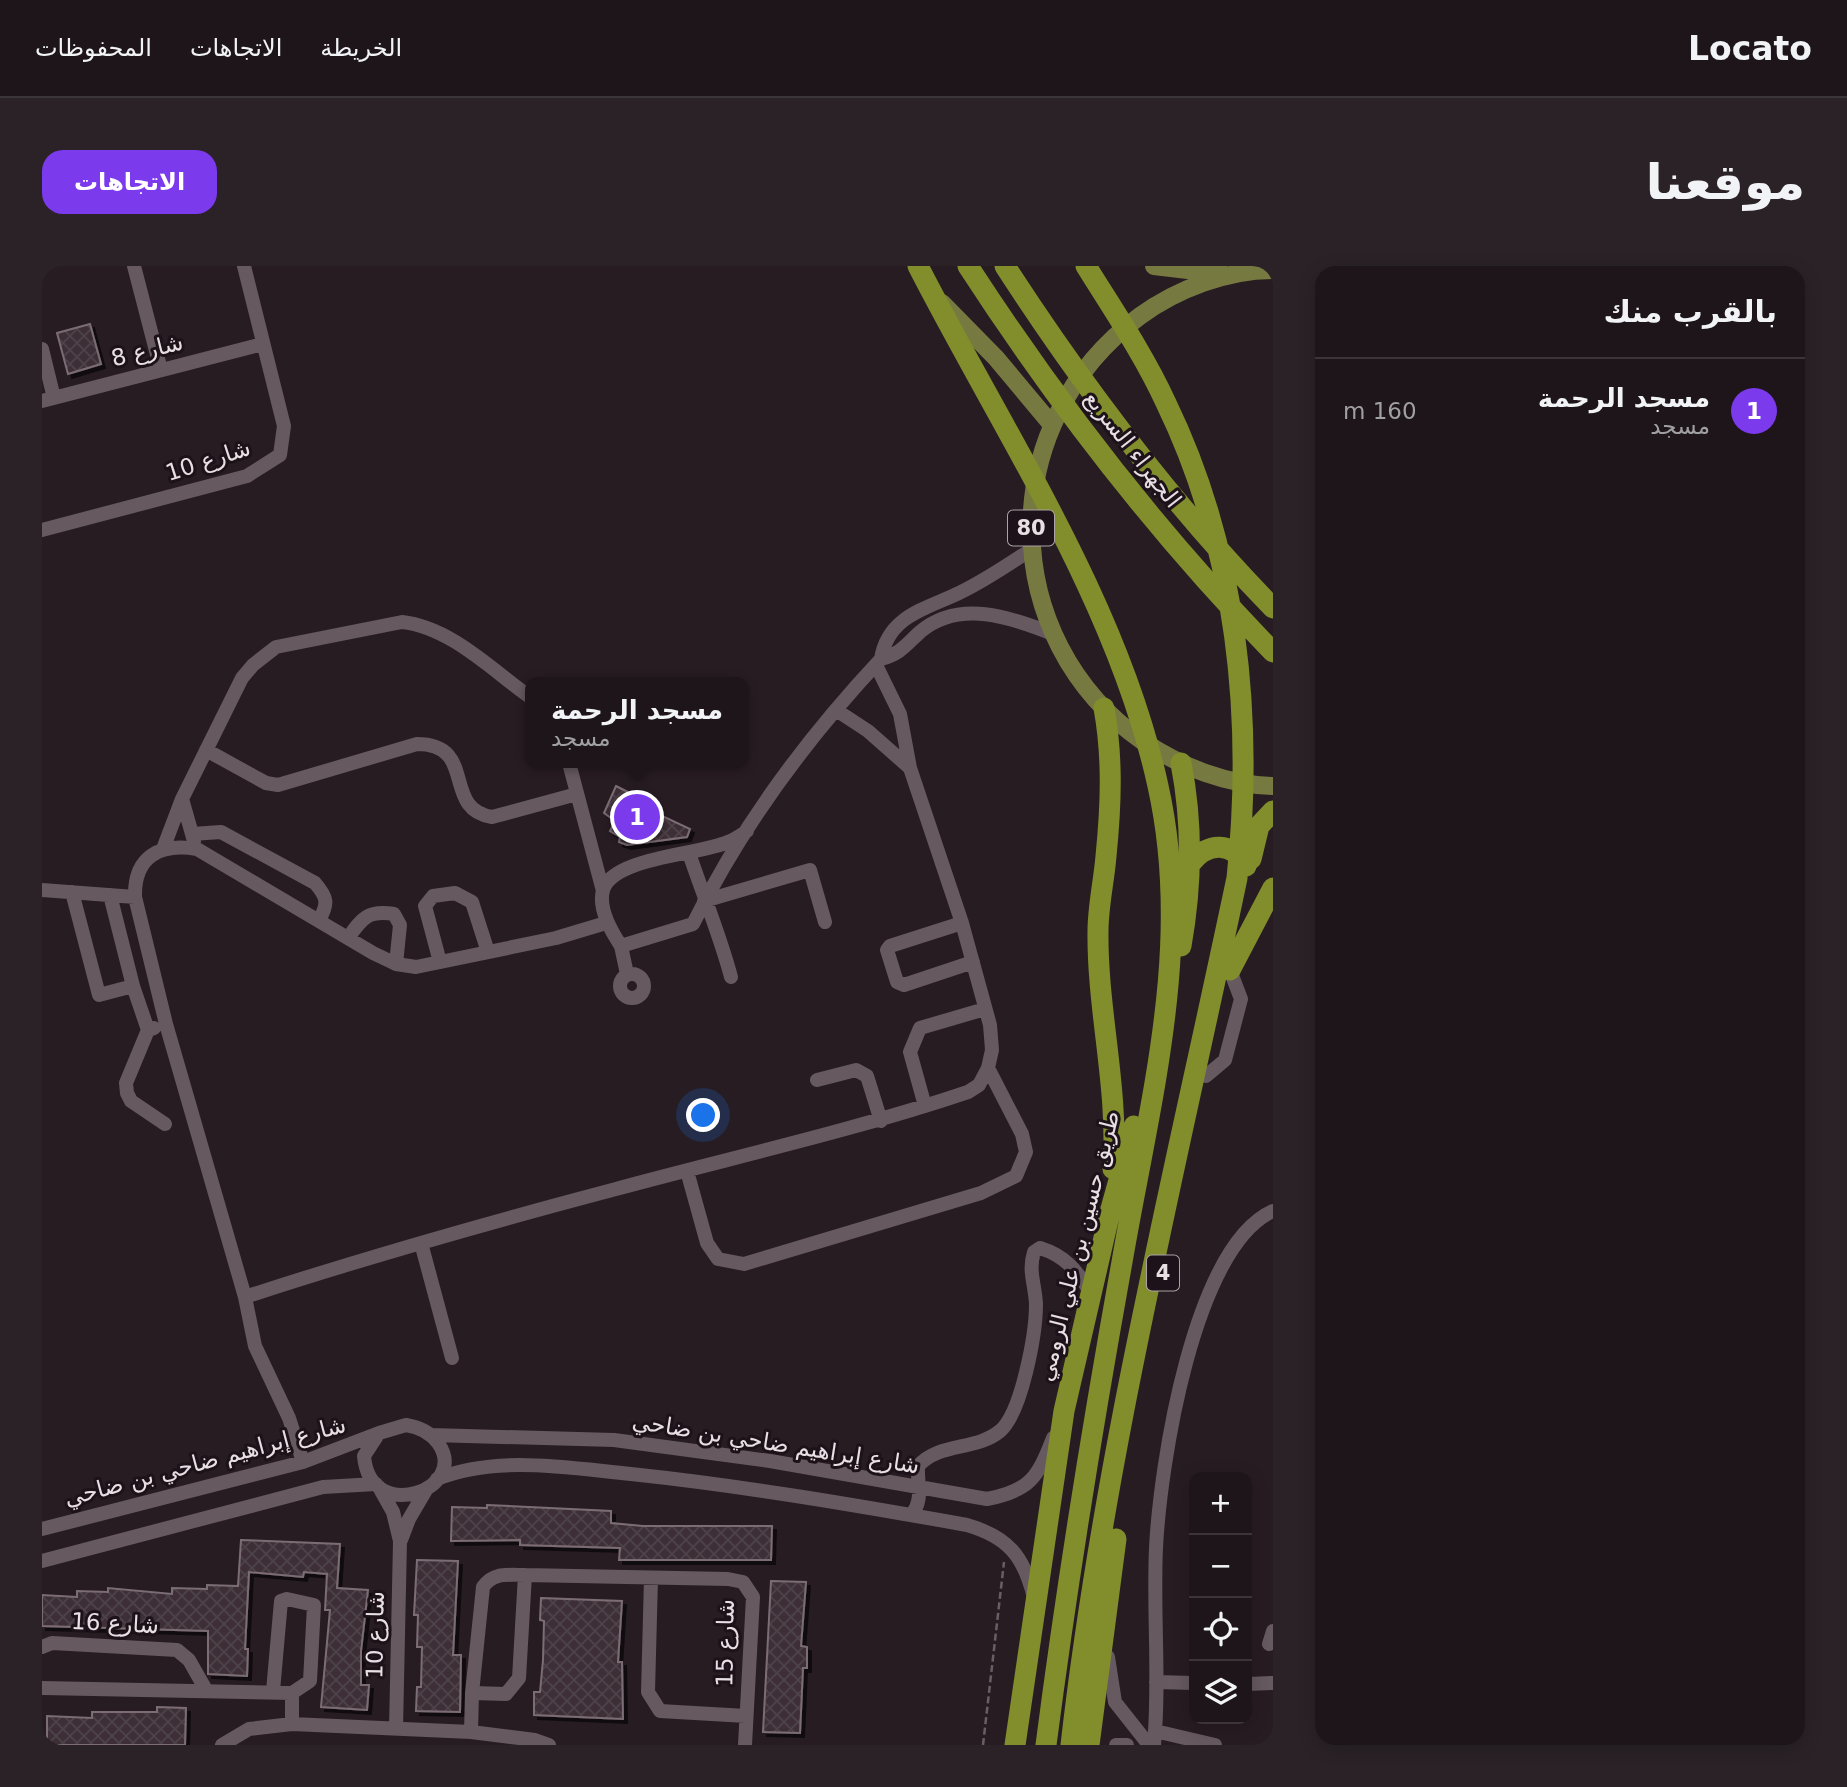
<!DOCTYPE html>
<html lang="ar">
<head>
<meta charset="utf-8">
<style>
	:root { --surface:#1d151a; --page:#2a2227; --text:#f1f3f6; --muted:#a09fa2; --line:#3b3439; --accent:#7c3aed }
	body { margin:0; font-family:"DejaVu Sans",Vazirmatn,sans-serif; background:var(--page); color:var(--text); direction:rtl }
	.controls { position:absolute; right:21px; bottom:21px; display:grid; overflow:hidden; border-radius:14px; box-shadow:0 4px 18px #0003 }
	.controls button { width:63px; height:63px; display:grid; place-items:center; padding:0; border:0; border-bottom:2px solid var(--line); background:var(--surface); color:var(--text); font:35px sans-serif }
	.you { position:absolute; left:662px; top:850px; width:24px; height:24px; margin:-18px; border:5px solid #fff; border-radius:50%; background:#1a73e8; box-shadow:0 0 0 10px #1a73e833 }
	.badge { display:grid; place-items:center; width:46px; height:46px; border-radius:50%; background:var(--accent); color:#fff; font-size:23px; font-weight:700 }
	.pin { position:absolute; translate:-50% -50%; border:4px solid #fff; box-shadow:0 2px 7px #0006 }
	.popup { position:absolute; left:483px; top:411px; width:224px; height:91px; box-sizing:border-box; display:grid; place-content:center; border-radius:14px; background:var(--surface); filter:drop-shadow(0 2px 5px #0005); font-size:23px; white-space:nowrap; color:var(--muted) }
	.popup b { font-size:26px; color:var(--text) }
	.popup::after { content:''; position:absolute; left:50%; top:100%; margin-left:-14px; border:14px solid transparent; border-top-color:var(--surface) }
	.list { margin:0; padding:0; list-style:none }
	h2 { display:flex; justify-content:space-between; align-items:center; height:91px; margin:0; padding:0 28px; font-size:30px }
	h2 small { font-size:23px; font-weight:400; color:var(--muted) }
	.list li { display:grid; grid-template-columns:46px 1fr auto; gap:21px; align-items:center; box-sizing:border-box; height:105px; padding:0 28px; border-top:2px solid var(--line) }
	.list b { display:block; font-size:26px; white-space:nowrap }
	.list p { margin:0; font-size:23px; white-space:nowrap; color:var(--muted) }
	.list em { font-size:23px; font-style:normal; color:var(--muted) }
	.icon { flex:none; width:38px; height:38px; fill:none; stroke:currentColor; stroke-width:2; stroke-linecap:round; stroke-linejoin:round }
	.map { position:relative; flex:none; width:1231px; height:1479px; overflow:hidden; direction:ltr; border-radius:21px }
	header { display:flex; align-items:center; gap:42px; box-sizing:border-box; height:98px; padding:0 35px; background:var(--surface); border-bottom:2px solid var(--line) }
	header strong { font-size:33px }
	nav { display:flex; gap:38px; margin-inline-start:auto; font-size:24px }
	.intro { display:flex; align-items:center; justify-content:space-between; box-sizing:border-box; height:168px; padding:0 42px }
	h1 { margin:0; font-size:49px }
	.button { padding:18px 32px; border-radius:21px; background:var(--accent); color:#fff; font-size:24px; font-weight:700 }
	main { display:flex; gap:42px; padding:0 42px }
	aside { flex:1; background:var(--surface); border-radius:21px; box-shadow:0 4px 18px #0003 }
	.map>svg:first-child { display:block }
	.building { fill:url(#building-cross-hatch); stroke:#7c6d75; stroke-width:2; filter:url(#shadow) }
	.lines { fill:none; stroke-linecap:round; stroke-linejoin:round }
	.path { stroke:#685e64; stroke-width:2.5; stroke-dasharray:7 3.5; stroke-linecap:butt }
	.minor { stroke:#665960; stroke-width:14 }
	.major { stroke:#767940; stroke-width:18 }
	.highway { stroke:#818e2b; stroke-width:21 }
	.labels { text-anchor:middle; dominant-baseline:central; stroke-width:6; stroke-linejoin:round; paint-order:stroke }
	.shield { fill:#1d1219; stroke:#aaa2a7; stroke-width:2 }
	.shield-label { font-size:21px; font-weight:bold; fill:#e7dfe4 }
	.street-label { font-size:23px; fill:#e7dfe4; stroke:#1d1219 }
</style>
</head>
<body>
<header>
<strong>Locato</strong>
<nav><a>الخريطة</a><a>الاتجاهات</a><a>المحفوظات</a></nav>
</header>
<div class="intro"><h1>موقعنا</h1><a class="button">الاتجاهات</a></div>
<main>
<aside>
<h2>بالقرب منك<small></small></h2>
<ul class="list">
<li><span class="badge">1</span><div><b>مسجد الرحمة</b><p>مسجد</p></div><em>160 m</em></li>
</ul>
</aside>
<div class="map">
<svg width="1231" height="1479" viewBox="0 0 1231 1479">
	<defs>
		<pattern id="building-cross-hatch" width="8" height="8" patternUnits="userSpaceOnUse" patternTransform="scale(1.75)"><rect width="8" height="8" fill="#3c2f37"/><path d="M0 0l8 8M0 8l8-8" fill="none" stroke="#4f434a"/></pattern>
		<filter id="shadow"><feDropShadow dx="4" dy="4" stdDeviation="0" flood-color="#0009"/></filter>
	</defs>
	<rect width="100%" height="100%" fill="#271c22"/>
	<path class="building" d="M48,58L59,98L26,108L15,67Z
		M574,520L602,534L601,541L648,563L645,571L585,579L577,576L578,571L568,565L573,555L562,547Z
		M445,1239L569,1245V1257L601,1260H730L729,1294H577L578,1282L478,1279V1274L409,1275L410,1241L445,1242Z
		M199,1274L298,1278L295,1322L326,1324L319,1385V1419H327L325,1444L279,1441L288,1344H283L285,1308L262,1306L261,1311L207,1306L203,1383H206L205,1410L166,1408V1365L0,1360V1329L35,1331V1325L66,1326V1322L130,1328V1322L165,1323V1319L196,1320Z
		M375,1294L416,1295L411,1389H419L418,1446L374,1445L375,1421H379L380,1381H375L376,1349H372Z
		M729,1315L764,1316L759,1380L765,1381V1402H761L758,1467L721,1466Z
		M499,1332L580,1335L576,1396H580L581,1453L492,1449V1426H498L501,1394L502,1355L498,1354Z
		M115,1441L144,1442L143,1479H5V1450L50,1452V1446H115Z"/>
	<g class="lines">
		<path class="path" d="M941,1479L962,1296"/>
		<path class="minor" d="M92,0L119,104
			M0,83L12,132
			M0,135L221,78
			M0,264L205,210L238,189L242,160L202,0
			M839,393C846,349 885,343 919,326C944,314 967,298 990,283
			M794,444L826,465L868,502
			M164,484L224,517L236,519L375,478C436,478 399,543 450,551L535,528
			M527,497L561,625
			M140,533L152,575
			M705,565C699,569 692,574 686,576C657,589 571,591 561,624C556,643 569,665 579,680L651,658C699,561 765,472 839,393C858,388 864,379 878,366C917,333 969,351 1011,368
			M150,568L179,566L273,617C285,631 287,637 277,654
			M121,583L140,533L200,412L211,399L234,381L360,356C408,361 450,404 488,431
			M647,587C661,629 678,669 689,711
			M0,624L93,631
			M30,626L57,729L91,720
			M68,629L91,720L106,764
			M662,635L768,604L783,656
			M920,657L848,680L845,684L855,716L862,719L931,696
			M306,672C320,652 326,644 352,648L358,659L354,698
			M579,680L585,708
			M398,696L383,640L391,630L413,627L430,636L446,686
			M578 720a12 12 0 1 1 24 0a12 12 0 1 1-24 0Z
			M112,762L106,764L84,817L85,827L89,835L123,858
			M1164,810L1183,794L1199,733L1188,704
			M775,814L814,804L825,810L839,855
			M883,840L868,786L878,762L943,743
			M645,905L665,977L676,993L702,998L939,927L974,910L984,886L980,868L946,802
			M379,977L410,1092
			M203,1031C325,991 449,956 574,923C692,891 810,865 926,826L937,819L946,802L950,784L948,759L920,657L868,502L858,448L834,399
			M364,1159C377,1161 388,1166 396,1177C429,1223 328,1260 322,1190L337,1167Z
			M389,1169L572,1174L728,1195L945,1233C988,1225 996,1211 1011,1172
			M261,1196L247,1152L213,1080L203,1031L124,758L93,631C92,590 118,577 155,583L331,687L354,698L374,701L514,672L564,657
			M395,1213C455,1189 526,1202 589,1208C702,1220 813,1239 925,1259C966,1271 982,1290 992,1332
			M337,1221L351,1246L358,1275L354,1463
			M869,1249C882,1235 875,1218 876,1200C897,1176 934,1185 958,1165C980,1146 994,1067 994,1038C993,1018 986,1005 992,986L998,982C1024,990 1035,1005 1049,1027
			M0,1263L261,1196L337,1167
			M359,1274L367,1253L384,1224
			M0,1295L281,1221L334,1218
			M609,1312L606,1426L618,1445L704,1450
			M1227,1378L1231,1365
			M0,1381L10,1377L135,1384L147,1394L164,1424
			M1066,1391L1073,1436L1107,1479
			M1114,1416L1152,1417
			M1205,1418L1231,1417
			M0,1422L250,1427L268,1415L272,1339L245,1333L239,1335L231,1425
			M250,1427V1458
			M430,1427L464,1428L477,1412L483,1309
			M1113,1465L1173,1479
			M429,1466L430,1427L441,1321C451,1306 466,1309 483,1309L686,1313L701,1316L711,1331L703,1479
			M180,1479L207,1463L250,1458L429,1466L493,1474L507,1479
			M1074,1479H1085
			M1112,1479C1118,1414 1111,1347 1114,1282C1118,1201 1151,981 1231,945"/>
		<path class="major" d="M1112,0L1180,8
			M1231,4C1185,4 1135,23 1098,50C952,157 953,373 1102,476C1139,501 1186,519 1231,520
			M900,37L954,92L1010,159"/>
		<path class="highway" d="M876,0C961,166 1076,336 1116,520C1152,681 1107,838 1080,996C1051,1157 1025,1317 1004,1479
			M926,0C1015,137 1117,269 1231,386
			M963,0C1042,122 1130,238 1231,342
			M1062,442C1071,492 1069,540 1064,590C1062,615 1056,640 1056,665C1055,745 1077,822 1071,903
			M1139,497C1151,559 1150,618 1139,680
			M1209,593L1217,560L1231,545
			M1149,597C1165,576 1191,575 1204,600
			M1188,704L1231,622
			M973,1479L1022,1145L1067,950L1092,860
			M1029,1479C1062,1189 1135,898 1195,612C1212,452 1195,283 1124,137C1102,89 1072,45 1044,0
			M1047,1479L1074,1273"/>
	</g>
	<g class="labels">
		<g class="shield">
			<rect x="966" y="244.5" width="46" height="35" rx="5"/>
			<rect x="1105" y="989.5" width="32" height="35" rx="5"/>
		</g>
		<g class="shield-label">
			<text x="989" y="262">80</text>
			<text x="1121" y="1007">4</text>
		</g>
		<g class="street-label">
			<text transform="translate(105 84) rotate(-14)">شارع 8</text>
			<text transform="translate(1091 183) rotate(52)">الجهراء السريع</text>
			<text transform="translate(166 194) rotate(-18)">شارع 10</text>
			<text transform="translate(1036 980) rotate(-76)">طريق حسين بن علي الرومي</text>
			<text transform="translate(734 1177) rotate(9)">شارع إبراهيم ضاحي بن ضاحي</text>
			<text transform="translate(163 1195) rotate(-15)">شارع إبراهيم ضاحي بن ضاحي</text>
			<text transform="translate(73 1357) rotate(3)">شارع 16</text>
			<text transform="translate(333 1369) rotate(-89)">شارع 10</text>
			<text transform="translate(683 1377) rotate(-89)">شارع 15</text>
		</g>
	</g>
</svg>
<div class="controls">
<button>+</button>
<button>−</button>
<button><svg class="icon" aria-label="locate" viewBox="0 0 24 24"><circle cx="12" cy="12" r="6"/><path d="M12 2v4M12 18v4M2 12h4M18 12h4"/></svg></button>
<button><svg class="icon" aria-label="layers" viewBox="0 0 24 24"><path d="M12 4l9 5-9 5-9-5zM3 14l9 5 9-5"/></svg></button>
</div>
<div class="you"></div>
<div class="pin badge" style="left:595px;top:551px">1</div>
<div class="popup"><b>مسجد الرحمة</b>مسجد</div>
</div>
</main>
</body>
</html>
